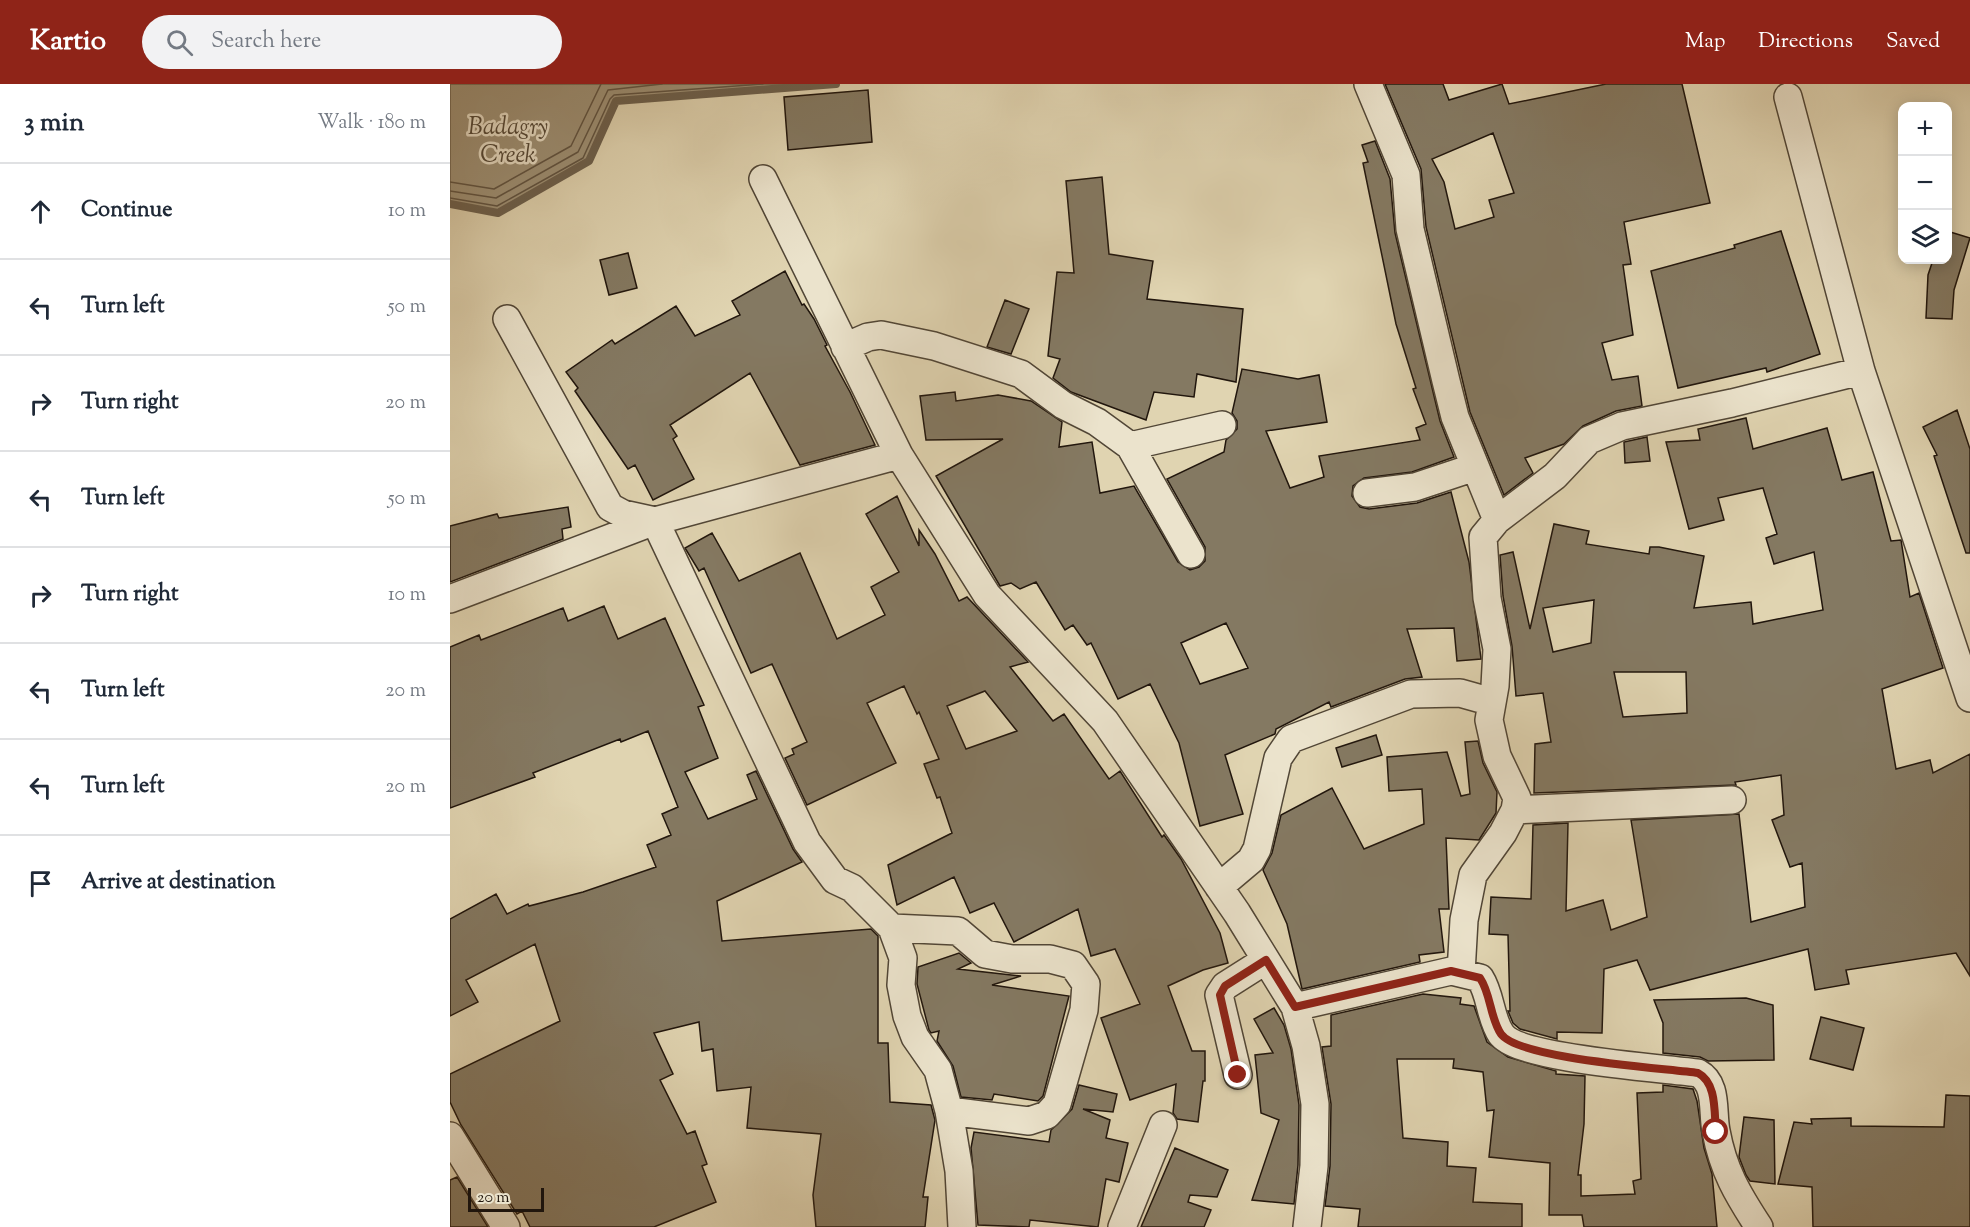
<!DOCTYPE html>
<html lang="en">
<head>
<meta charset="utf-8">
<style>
	:root { --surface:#fff; --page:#f2f2f3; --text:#1f2937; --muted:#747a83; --line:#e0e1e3; --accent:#8f2418 }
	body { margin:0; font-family:"Sorts Mill Goudy",serif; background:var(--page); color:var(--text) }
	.controls { position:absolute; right:18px; top:18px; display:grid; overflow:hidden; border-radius:12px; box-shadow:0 3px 15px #0003 }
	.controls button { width:54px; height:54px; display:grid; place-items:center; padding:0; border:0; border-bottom:2px solid var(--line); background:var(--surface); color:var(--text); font:30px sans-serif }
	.scale { position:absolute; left:18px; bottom:15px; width:76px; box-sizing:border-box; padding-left:6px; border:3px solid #21160d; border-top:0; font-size:16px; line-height:21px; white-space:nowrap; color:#21160d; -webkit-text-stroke:4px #ebe3cc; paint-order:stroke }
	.stop { position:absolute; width:18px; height:18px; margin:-14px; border:4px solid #8f2418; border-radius:50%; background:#fff }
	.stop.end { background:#8f2418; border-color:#fff; box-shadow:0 2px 6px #0008 }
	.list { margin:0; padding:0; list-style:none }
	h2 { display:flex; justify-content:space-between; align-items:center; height:78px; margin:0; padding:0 24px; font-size:26px }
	h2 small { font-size:20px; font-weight:400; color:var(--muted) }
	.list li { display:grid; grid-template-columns:39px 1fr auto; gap:18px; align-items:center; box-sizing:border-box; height:96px; padding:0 24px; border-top:2px solid var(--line) }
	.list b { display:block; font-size:22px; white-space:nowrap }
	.list em { font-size:20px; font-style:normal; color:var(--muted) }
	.icon { flex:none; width:33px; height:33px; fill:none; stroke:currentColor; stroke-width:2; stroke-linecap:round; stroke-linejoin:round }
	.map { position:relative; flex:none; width:1520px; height:1143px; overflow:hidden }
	header { display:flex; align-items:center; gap:36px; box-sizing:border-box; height:84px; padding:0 30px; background:var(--accent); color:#fff }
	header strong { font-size:28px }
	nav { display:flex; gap:33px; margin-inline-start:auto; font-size:21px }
	.search { width:420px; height:54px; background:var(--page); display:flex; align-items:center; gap:15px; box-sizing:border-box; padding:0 21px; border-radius:33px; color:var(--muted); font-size:22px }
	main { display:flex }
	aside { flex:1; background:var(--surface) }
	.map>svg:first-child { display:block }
	.water { fill:#9f9379; stroke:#6d614e; stroke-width:1.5 }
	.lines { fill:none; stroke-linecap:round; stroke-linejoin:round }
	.shore { stroke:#605443; stroke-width:1.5 }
	.stream { stroke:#6d614e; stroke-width:8 }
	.building { fill:#847962; stroke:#21160d; stroke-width:1.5; fill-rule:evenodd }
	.minor-casing { stroke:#514636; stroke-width:30 }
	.minor { stroke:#ebe3cc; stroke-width:27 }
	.route { stroke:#8f2418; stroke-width:8 }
	.labels { text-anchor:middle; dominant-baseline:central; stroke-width:5; stroke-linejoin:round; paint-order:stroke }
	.water-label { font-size:24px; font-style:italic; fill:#534838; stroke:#ebe3cc }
</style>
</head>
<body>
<header>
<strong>Kartio</strong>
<div class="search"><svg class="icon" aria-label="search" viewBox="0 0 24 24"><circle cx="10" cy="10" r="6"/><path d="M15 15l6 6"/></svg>Search here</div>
<nav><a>Map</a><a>Directions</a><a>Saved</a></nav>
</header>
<main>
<aside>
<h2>3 min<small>Walk · 180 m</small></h2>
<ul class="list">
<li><svg class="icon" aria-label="ahead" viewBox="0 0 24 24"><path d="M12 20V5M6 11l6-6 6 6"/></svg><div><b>Continue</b></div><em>10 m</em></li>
<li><svg class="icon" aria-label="left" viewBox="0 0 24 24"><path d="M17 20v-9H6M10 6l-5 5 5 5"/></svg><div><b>Turn left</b></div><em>50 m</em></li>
<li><svg class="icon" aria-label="right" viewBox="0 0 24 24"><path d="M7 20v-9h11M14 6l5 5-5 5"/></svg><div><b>Turn right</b></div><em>20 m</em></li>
<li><svg class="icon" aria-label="left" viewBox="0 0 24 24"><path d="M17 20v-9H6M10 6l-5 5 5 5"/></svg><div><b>Turn left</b></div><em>50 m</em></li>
<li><svg class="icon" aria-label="right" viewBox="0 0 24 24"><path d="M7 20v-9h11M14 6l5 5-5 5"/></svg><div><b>Turn right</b></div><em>10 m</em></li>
<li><svg class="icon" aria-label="left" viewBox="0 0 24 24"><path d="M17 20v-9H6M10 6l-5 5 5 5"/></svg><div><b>Turn left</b></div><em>20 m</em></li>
<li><svg class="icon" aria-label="left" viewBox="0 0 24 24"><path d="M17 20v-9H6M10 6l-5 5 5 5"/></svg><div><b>Turn left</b></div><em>20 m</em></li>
<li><svg class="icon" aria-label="arrive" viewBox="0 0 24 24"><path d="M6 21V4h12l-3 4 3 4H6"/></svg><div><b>Arrive at destination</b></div></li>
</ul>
</aside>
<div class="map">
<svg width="1520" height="1143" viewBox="0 0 1520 1143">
	<rect width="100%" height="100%" fill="#e0d4b1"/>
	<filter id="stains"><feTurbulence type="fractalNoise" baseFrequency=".00333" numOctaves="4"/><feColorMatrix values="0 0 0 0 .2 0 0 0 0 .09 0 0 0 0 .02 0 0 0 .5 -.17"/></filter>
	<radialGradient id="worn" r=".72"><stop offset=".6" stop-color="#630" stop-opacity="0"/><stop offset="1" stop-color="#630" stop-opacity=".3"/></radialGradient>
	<path class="water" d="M0,0H386L166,17L139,77L48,129L0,120Z"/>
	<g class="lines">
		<path class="shore" d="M0,98L44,105L121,62L151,0
			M0,107L46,114L128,68L158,6L212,0
			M0,114L47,122L133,74L160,15L164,11L313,0"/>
		<path class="stream" d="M0,120L48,129L139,77L166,17L386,0"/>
	</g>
	<path class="building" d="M935,0H993L999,16L1052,0L1059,20L1156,0H1232L1260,119L1174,138L1181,180L1173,181L1183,251L1152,259L1162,296L1188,292L1192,322L1166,327L1133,342L1114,360L1075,374L1083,389L1054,411L1020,328L976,143L971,85ZM1043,49L1064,109L1039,116L1044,133L1005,145L994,98L982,75Z
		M418,6L422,58L338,66L334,13Z
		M925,57L940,95L945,149L990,337L1004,373L962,388L914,394L903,402L902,412L910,423L919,425L967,419L1001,408L1019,478L1031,575L1007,577L1004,544L957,545L972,593L955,595L881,623L879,618L826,645L825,650L775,671L793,730L750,742L729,659L700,600L668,615L641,559L637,561L623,541L615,546L586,498L570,505L561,499L550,502L486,392L553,355L476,356L470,312L505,308L506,317L548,311L581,317L612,338L609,363L642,358L650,409L684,402L728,478L740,486L749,483L755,477V463L717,395L774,368L776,356L787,345V337L782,329L792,285L848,295L869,291L877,338L816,347L840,404L874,393L869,372L970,356L966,344L976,340L963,305L966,304L946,240L913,79L918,78L912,61ZM776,539L798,584L750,600L731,559Z
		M652,93L659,170L703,177L697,215L793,225L786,298L747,290L744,313L704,308L696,336L621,308L603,294L610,275L598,272L607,188L624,189L616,97Z
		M1331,147L1370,270L1317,288L1316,284L1228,304L1201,187L1285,164L1284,161Z
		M1497,147L1520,154L1504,206L1502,235L1476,234L1478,191L1483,176H1497Z
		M178,169L187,204L159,211L150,176Z
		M335,187L352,221L354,220L364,235L377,261L375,262L400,308L425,361L350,381L300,289L220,341L227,352L223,355L244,395L203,416L185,381L178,385L125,307L128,304L116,288L162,256L165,260L226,222L245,252L290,231L282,217Z
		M555,216L579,225L561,270L537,263Z
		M1507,326L1520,365V469H1516L1484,372L1487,371L1473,343Z
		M1296,334L1303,365L1377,344L1392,396L1423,388L1441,457L1451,456L1460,513L1469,509L1493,584L1432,605L1446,685L1480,676L1483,689L1520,670V892L1506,869L1396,886L1399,900L1365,906L1358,865L1200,906L1187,876L1154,885L1152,949L1107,948V955L1070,945L1063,939L1058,927H1060L1058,851L1039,850L1041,813L1081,815L1083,741L1118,739L1116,827L1153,816L1161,846L1197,833L1181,736L1289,730L1301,838L1355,823L1352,779L1340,783L1322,736L1334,731L1331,691L1285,698L1286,701L1084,709L1085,660L1101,658L1093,609L1066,612L1062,562L1053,512L1050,471L1063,468L1080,545L1104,440L1139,447L1136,460L1199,470L1200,463H1209L1254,472L1244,524L1301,518L1303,540L1373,526L1364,468L1324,480L1316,454L1327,450L1313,404L1268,414L1274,436L1239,445L1216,358L1250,356L1248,345ZM1144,516L1141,559L1103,568L1093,524ZM1164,588H1236L1237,629L1173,633Z
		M1197,353L1200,377L1175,379L1174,358Z
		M447,412L469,462V446L485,470L509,517L517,513L578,578L560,583L603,637L614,630L659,695L670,687L712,753L714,751L731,775L770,849L778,879L753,886L718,902L742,967H755V997H753L748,1038L727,1035L723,1029L726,1000L680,1016L651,934L690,920L665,865L641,872L628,825L564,858L544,819L520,829L504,793L447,821L438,781L502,749L490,713L487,714L474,680L489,675L469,628L467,630L454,602L417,619L446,679L357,721L335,674L344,670L342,665L357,658L322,580L301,589L254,484L249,487L235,464L262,449L289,497L350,469L387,555L435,531L421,503L449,488L416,430ZM535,607L567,647L516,665L497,622Z
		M118,423L121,443L112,445L113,455L0,498V442L47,430L49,434Z
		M154,522L168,555L215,534L254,621L248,623L268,674L235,688L258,735L307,715L297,691L306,687L343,765L352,778L267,817L272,857L421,845L428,852V959H438L440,1018L481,1021L485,1036L473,1113H478L475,1143H366L363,1111L371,1050L297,1044L301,1003L267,1007L263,965L252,967L249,938L204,949L223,990L210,996L237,1050L245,1047L257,1080L252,1082L266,1118L204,1143H80L72,1127L67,1130L11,1041L0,1018V990L110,937L85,860L16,896L28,918L0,932V835L46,810L57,830L78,820L79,822L133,808L206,783L197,761L221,751L212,730L228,723L198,647L171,658L170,655L83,689L85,693L0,724V563L29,551L31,556L113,524L118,537Z
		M926,651L932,671L892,683L886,664Z
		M1028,657L1033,679L1047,708L1046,729L1029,756L996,754L999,825H989L994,868L969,871L970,878L852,905L837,840L813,786L822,769L831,731L882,704L914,765L974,740L972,705L939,707L937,673L997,668L1011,712L1020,710L1015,658Z
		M509,869L521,879L508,885L571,892L542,901L619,912L593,1012L588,1017L544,1010L542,1016L511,1013L503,982L487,957L489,947L481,949L479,946L467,900L468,883Z
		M973,910L1011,914L1010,920L1024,922L1037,958L1058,973L1106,987V990L1135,992L1134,1040L1128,1091H1131V1112L1185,1110L1183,1097L1191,1095L1187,1009L1213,1008V1001L1243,1005L1247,1017L1254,1064L1262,1090L1267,1143H1134L1132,1131H1099L1100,1079L1039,1073L1044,1026L1037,1027L1033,988L1003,984L1004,975H947L953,1054L998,1058L997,1082L1026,1084L1023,1118L1072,1120V1143H908L910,1125L875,1122L880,1082L881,1020L872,963L881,962V931Z
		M1296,914L1323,921L1324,976L1258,977L1250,973L1213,969V939L1204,916Z
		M824,924L834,941L841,965L849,1021L848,1081L844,1120L802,1116L829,1036L811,1029L805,971L823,969L804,935Z
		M1371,933L1414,944L1403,986L1360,975Z
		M629,1001L667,1010L663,1028L633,1025L660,1036L656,1054L678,1059L669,1098L656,1095L648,1143L580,1136L579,1143L528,1141L521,1064L524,1048L599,1058L601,1046L622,1025Z
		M1496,1011L1520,1012V1143H1363L1362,1103L1328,1100L1344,1038L1362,1040L1361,1035L1401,1034V1042L1494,1043Z
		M1294,1033L1324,1036L1325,1100L1300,1097L1296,1091L1289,1073Z
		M725,1064L778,1086L767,1113L740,1111L738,1118L761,1126L754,1143H691Z
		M7,1093L38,1143H0V1096Z"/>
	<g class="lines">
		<defs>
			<path id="minor" d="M918,0L956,91L960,145L996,297L1005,333L1047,436
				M1338,13L1411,287L1520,614
				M313,95L449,371L537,511L655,637L787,829L845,923L856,962L865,1020L864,1082L857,1143
				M57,235L160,423L173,430L205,437L449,371
				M395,263L418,253L431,251L484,262L571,290L613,321L647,338L680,362L741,470
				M680,362L772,341
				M917,409L965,403L1025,383
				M0,515L205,437L357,758L385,796L402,804L442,844L453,874L451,901L457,932L465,953L488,986L499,1027L509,1087L512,1143
				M1065,726L1282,716
				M769,803L801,776L807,765L828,674L841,655L961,610L1010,609L1042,618
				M442,844L508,847L535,870L562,875H600L623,881L636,900L634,926L607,1020L597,1031L579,1037L499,1027
				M1011,889L1014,836L1023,791L1053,749L1065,726L1067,714L1047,672L1039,636L1045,602L1047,565L1037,514L1033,453L1047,436L1105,392L1139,356L1172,342L1282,319L1411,287
				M845,923L1001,887L1030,894C1041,911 1040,934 1051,950C1069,975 1212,984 1248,989C1268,1000 1262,1027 1266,1047C1273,1086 1288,1111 1309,1143
				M788,991L769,911L775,902L816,876
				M0,1052L56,1143
				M672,1143L713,1041"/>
		</defs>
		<use href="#minor" class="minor-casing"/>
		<use href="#minor" class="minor"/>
	</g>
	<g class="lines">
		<path class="route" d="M788,991L770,911L775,902L816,876L845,923L1001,887L1030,894C1041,910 1040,934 1051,950C1069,975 1212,984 1248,989C1267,999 1264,1028 1266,1048"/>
	</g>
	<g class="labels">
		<g class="water-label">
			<text x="58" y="44">Badagry<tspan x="58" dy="28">Creek</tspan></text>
		</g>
	</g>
	<rect width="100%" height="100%" filter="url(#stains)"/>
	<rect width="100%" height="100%" fill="url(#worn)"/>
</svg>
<div class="controls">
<button>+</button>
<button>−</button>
<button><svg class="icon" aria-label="layers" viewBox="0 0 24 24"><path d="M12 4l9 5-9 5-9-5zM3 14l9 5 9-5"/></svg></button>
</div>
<div class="scale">20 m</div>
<div class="stop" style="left:1266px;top:1048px"></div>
<div class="stop end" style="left:788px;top:991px"></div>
</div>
</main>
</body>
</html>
